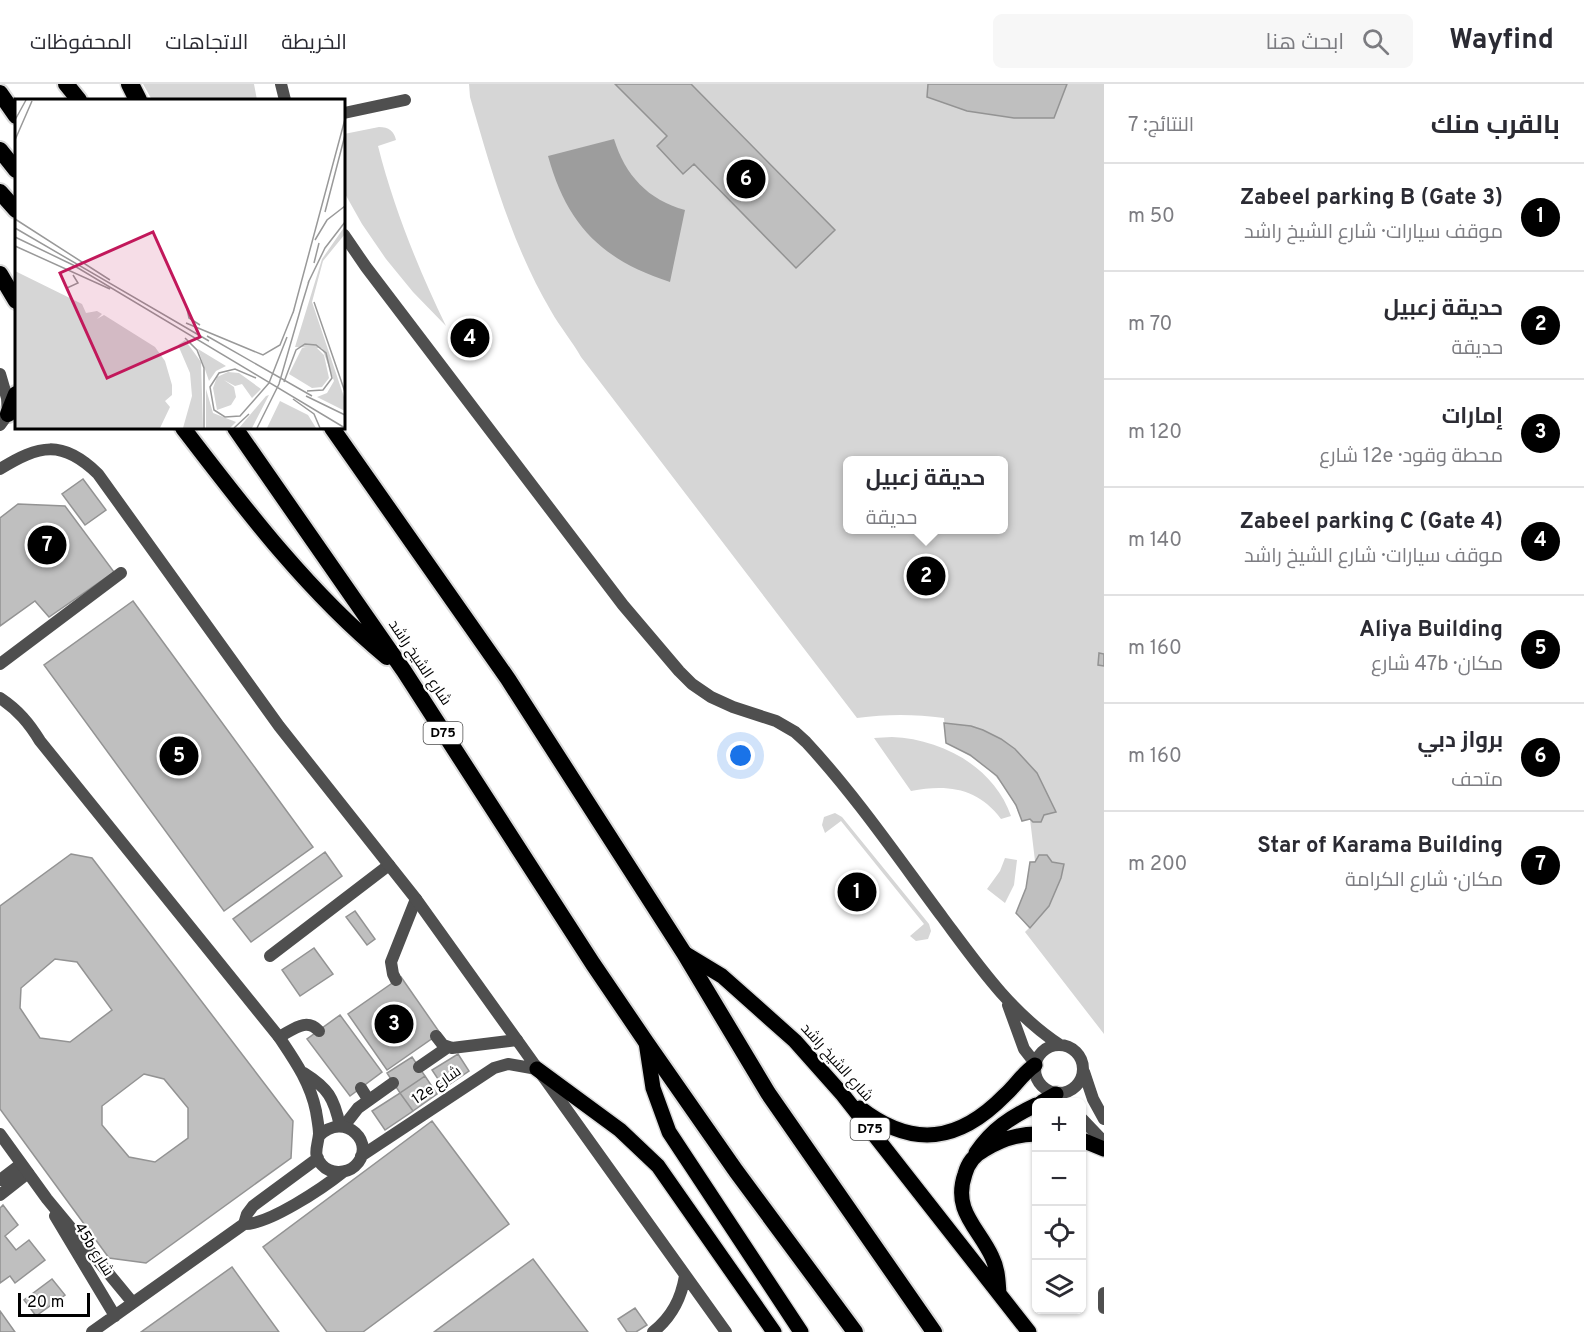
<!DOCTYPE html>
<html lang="ar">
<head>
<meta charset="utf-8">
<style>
	:root { --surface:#fff; --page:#f7f7f7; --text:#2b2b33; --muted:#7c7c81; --line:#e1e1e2; --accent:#000 }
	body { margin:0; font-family:Overpass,Cairo,sans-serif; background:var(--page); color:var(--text); direction:rtl }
	.controls { position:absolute; right:18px; bottom:18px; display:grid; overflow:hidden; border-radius:9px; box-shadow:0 2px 4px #0004 }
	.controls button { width:54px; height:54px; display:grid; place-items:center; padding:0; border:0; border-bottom:2px solid var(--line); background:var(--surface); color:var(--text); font:30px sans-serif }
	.scale { position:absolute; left:18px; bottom:15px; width:72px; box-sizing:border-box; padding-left:6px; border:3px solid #000; border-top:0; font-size:16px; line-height:21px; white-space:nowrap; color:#000; -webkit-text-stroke:4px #fff; paint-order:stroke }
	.you { position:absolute; left:741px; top:672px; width:21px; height:21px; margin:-15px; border:4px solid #fff; border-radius:50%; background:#1a73e8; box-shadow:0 0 0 9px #1a73e833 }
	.badge { display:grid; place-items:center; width:39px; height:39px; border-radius:50%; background:var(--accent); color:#fff; font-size:20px; font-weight:700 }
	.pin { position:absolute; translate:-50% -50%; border:3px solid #fff; box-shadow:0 2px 6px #0006 }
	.popup { position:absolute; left:843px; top:372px; width:165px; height:78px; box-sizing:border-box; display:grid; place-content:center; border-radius:9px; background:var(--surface); filter:drop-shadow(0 2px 4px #0005); font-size:20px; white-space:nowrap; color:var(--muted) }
	.popup b { font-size:22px; color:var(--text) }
	.popup::after { content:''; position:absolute; left:50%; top:100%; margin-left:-12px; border:12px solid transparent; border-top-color:var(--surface) }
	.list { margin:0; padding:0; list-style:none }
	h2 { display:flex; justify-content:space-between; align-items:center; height:78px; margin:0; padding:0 24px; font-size:26px }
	h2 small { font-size:20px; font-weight:400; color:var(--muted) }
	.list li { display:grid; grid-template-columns:39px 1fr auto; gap:18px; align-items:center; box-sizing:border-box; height:108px; padding:0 24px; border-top:2px solid var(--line) }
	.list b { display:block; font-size:22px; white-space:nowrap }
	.list p { margin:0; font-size:20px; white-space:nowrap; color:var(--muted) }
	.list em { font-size:20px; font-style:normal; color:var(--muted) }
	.icon { flex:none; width:33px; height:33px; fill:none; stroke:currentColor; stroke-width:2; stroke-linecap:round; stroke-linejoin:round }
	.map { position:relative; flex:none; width:1104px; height:1248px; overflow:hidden; direction:ltr }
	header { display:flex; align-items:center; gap:36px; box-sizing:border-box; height:84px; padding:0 30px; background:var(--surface); border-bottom:2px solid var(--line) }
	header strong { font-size:28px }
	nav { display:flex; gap:33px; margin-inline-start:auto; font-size:21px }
	.search { width:420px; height:54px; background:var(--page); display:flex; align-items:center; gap:15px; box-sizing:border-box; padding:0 21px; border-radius:9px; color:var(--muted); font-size:22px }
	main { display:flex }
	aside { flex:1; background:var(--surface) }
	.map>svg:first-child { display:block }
	.green { fill:#d6d6d6; fill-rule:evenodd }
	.water { fill:#9d9d9d }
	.building { fill:#bfbfbf; stroke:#939393; stroke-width:1.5; fill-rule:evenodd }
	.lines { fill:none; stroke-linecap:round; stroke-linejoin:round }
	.primary-casing { stroke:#dbdbdb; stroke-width:18 }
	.trunk-casing { stroke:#dbdbdb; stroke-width:20 }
	.motorway-casing { stroke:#dbdbdb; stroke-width:21 }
	.service { stroke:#4f4f4f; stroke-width:12 }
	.minor { stroke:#4f4f4f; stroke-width:12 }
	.primary { stroke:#000; stroke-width:15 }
	.trunk { stroke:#000; stroke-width:16 }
	.motorway { stroke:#000; stroke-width:18 }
	.labels { text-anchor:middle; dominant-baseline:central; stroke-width:4.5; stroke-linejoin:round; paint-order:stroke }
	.shield { fill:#fff; stroke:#4c4c4c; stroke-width:1.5 }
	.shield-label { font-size:14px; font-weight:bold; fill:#000 }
	.street-label { font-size:15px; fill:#000; stroke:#fff }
	.inset-road { fill:none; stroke:#999; stroke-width:1.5 }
	.view { fill:#c2185b; fill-opacity:0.15; stroke:#c2185b; stroke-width:3 }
	.inset-edge { fill:none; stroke:#000; stroke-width:3 }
</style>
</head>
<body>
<header>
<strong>Wayfind</strong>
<div class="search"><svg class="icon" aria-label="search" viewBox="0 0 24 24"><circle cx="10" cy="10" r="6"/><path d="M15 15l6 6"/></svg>ابحث هنا</div>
<nav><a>الخريطة</a><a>الاتجاهات</a><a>المحفوظات</a></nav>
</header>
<main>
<aside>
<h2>بالقرب منك<small>النتائج: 7</small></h2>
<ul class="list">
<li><span class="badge">1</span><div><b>Zabeel parking B (Gate 3)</b><p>موقف سيارات · شارع الشيخ راشد</p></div><em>50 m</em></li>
<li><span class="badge">2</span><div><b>حديقة زعبيل</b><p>حديقة</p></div><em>70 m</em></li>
<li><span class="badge">3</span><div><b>إمارات</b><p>محطة وقود · 12e شارع</p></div><em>120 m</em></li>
<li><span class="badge">4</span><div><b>Zabeel parking C (Gate 4)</b><p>موقف سيارات · شارع الشيخ راشد</p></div><em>140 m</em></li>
<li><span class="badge">5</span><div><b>Aliya Building</b><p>مكان · 47b شارع</p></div><em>160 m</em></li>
<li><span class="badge">6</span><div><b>برواز دبي</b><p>متحف</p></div><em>160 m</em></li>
<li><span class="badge">7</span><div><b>Star of Karama Building</b><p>مكان · شارع الكرامة</p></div><em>200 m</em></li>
</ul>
</aside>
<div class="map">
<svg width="1104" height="1248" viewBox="0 0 1104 1248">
	<rect width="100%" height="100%" fill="#fff"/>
	<path class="green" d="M143,0H254L257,16H152Z
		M469,0H1104V950L1025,848L1029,844L1016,829L1026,804L1030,778L1035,777L1030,735L1022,737C1006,695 985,678 946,659L944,634C914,630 887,630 857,634L581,273C572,257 560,243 551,227C512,161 491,86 470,13ZM848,376H1004V446H848Z
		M379,43C389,43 394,47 396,56L378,62C394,125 418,184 446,242L413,208L386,175L362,140L344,108V50Z
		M892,653C942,655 994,683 1011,732L1001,735C978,704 948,700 911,707L874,654Z
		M835,729L842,733L929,840L931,847L928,855L916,857L910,852L924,840L841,737L825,749L822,741L824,733Z
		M1005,774L1017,776L1014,801L1005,819L987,805L1000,787Z"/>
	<path class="water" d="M614,55C625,91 648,116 685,126L670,198C602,176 567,141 548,72Z"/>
	<path class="building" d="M615,0H691L835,146L796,184L694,80L683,90L657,62L667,52Z
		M928,0H1067L1054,34H1014L967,27L927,13Z
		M83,395L106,426L85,441L62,410Z
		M18,420L65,422L114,488L49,533L35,517L0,542V434Z
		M133,517L313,763L224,827L44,581Z
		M1099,569L1104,570V582L1098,581Z
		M944,639L971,642L983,646L1001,655L1015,665L1037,689L1056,728L1044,731L1041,738H1033L1030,735L1022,737L1016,721L997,692L970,671L946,659Z
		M325,768L342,792L251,858L233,835Z
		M71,770L92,774L293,1037L291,1074L146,1179L109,1174L0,1025V822ZM55,875L77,878L112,926L70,958L40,954L20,924L21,904ZM144,990L164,995L188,1024V1054L155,1078L129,1073L102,1041V1022Z
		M1039,771H1047L1052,778L1064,780L1061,794L1049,822L1030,844L1016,829L1026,804L1030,778H1035Z
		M355,827L375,855L367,861L346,833Z
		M314,864L333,890L300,912L282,886Z
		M401,893L440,949L387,986L348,930Z
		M340,931L382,988L350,1012L307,955Z
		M458,970L469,987L444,1004L432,986Z
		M412,973L425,992L400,1009L387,989Z
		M425,992L437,1010L413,1027L400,1009Z
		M400,1009L413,1027L385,1046L372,1027Z
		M432,1037L509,1140L363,1248H327L263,1163Z
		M3,1121L18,1141L5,1152L16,1166L29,1156L45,1176L15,1199L10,1192L0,1199V1124Z
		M533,1175L588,1248H434Z
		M232,1183L279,1248H141Z
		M52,1195L65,1211L36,1232L24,1216Z
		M635,1224L647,1241L636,1248H627L618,1235Z
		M0,1227L15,1248H0Z"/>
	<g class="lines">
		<defs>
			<path id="primary" d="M684,869L722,892L795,957L843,1011L1029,1248
				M646,958L653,1004L669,1048L801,1248
				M537,985L620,1046L658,1082L774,1248
				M1042,1018L1056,1010
				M860,1024C913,1065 959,1058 1005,1011C1016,1001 1023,989 1035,981
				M1082,1056L1104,1065
				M976,1069C992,1045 1011,1033 1036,1021
				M999,1209C998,1197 998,1185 992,1173C979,1144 952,1127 965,1090C968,1079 974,1071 984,1066C1000,1056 1018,1050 1036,1050"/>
			<path id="trunk" d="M66,0L79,16
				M0,9L16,32
				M0,66L16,86
				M0,108L16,126
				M0,190L16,217
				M8,330L16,310
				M183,344C245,425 308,508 387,573
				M235,344L404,587L593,880L646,958L736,1087L855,1248
				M332,344L508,595L684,869L768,1009L934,1248"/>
			<path id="motorway" d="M130,0L138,16"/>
		</defs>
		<use href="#primary" class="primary-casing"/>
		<use href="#trunk" class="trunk-casing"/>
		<use href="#motorway" class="motorway-casing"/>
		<path class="service" d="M281,0L285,16
			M344,29L405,16
			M344,151L366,183L623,521L679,587L692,600L711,613L733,623L776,637L795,648L806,658C856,712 899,775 943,834C978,881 1011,929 1060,961
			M0,580L121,489
			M270,872L389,781
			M396,896L393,890L391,878L416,815
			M1008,921L1024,965L1035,979
			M436,952L443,961L452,964L517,956
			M279,953C293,946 306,933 319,947
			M1035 985a24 24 0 1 1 48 0a24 24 0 1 1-48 0Z
			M419,983L448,963
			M1084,988L1093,1015L1104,1035
			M361,1004L368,1015
			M1082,1035L1104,1058
			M344,1042L358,1024L393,999
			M0,1096L21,1080
			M0,1111L28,1089
			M1104,1209V1224"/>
		<path class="minor" d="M0,290L7,314L8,330L0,341
			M0,385C39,361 62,355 98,390L279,642L416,815L726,1248
			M0,614C18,626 29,639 40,657L279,953C295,977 310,998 316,1027C317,1034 319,1043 319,1050C318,1062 312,1071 322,1081C330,1090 346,1090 355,1082C378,1060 345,1026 319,1052
			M304,989C328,1004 334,1014 340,1042
			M0,1050L47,1115L133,1219
			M361,1072L494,984L508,980L537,985
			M55,1132L115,1232
			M244,1140L247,1130L253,1122L318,1074
			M92,1248L244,1140C268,1141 323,1104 343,1088
			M653,1248C672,1233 681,1215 685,1192"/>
		<use href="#primary" class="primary"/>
		<use href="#trunk" class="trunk"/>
		<use href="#motorway" class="motorway"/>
	</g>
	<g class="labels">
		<g class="shield">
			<rect x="423.5" y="638" width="39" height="22" rx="4.5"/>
			<rect x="850.5" y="1034" width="39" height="22" rx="4.5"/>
		</g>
		<g class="shield-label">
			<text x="443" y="649">D75</text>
			<text x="870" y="1045">D75</text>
		</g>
		<g class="street-label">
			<text transform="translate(419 579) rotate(56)">شارع الشيخ راشد</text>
			<text transform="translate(836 979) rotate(48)">شارع الشيخ راشد</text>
			<text transform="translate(437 1002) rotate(-34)">12e شارع</text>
			<text transform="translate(93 1166) rotate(58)">45b شارع</text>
		</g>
	</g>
	<g transform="translate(15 15)">
		<rect width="330" height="330" fill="#fff"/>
		<path d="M330,127V135L308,162L297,203L330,301V312L302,298L312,294L319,282L307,249L280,248L307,160ZM0,172L67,205L71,214L82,212L87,215L82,220L89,216L140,248L150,262L157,286V296L150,302L155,308L145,329H0ZM170,241L186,263L188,329H168L177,297L175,274L163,246ZM300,247L309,256L314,279L307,288L297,289L274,275L287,249ZM183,250L211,267L201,272L194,282ZM213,273L224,274L246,290L237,299L227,285L220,287L209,281L219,288L221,298L216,306L202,311L198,289L202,278ZM191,290L198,314L221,323L215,329H191ZM254,296L237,329H224L251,297ZM265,302L293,316L301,329H252Z" fill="#d6d6d6"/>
		<path class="inset-road" d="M0,21L11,1M0,41L17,2M310,113L330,36M0,120L95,181M0,129L194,242M0,138L58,166L330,329M300,141L312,121L330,107M0,147L95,190M299,164L304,144M293,184L310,149L330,123M52,189L63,184L58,176M299,203L330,293M287,205L294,182M172,210L174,219L185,226M278,214L330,20M171,224L248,256L265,246L279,211M192,237L297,297M170,239L182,251L189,269V329M241,279L220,270L204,274L195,288L199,311L210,318L225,317L254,284M269,283L281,251L290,245L301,246L311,254L317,279L308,291L292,292M254,284L272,238M291,297L330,316M278,300L299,315L305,329M219,329L234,315M242,329L264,285L287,205M305,329H329"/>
		<path class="view" d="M138,133L185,238L92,279L45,174Z"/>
		<rect width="330" height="330" class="inset-edge"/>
	</g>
</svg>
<div class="controls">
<button>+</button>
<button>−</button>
<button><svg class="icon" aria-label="locate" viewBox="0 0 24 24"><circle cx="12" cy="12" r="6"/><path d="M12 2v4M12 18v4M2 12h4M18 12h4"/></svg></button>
<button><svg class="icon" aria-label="layers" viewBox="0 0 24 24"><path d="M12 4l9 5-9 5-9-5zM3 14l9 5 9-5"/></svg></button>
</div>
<div class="scale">20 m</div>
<div class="you"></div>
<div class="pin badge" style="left:857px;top:808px">1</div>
<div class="pin badge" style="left:926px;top:492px">2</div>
<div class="popup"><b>حديقة زعبيل</b>حديقة</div>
<div class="pin badge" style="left:394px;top:940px">3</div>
<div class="pin badge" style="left:470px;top:254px">4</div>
<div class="pin badge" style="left:179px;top:672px">5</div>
<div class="pin badge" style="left:746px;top:95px">6</div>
<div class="pin badge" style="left:47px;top:461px">7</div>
</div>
</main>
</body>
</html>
